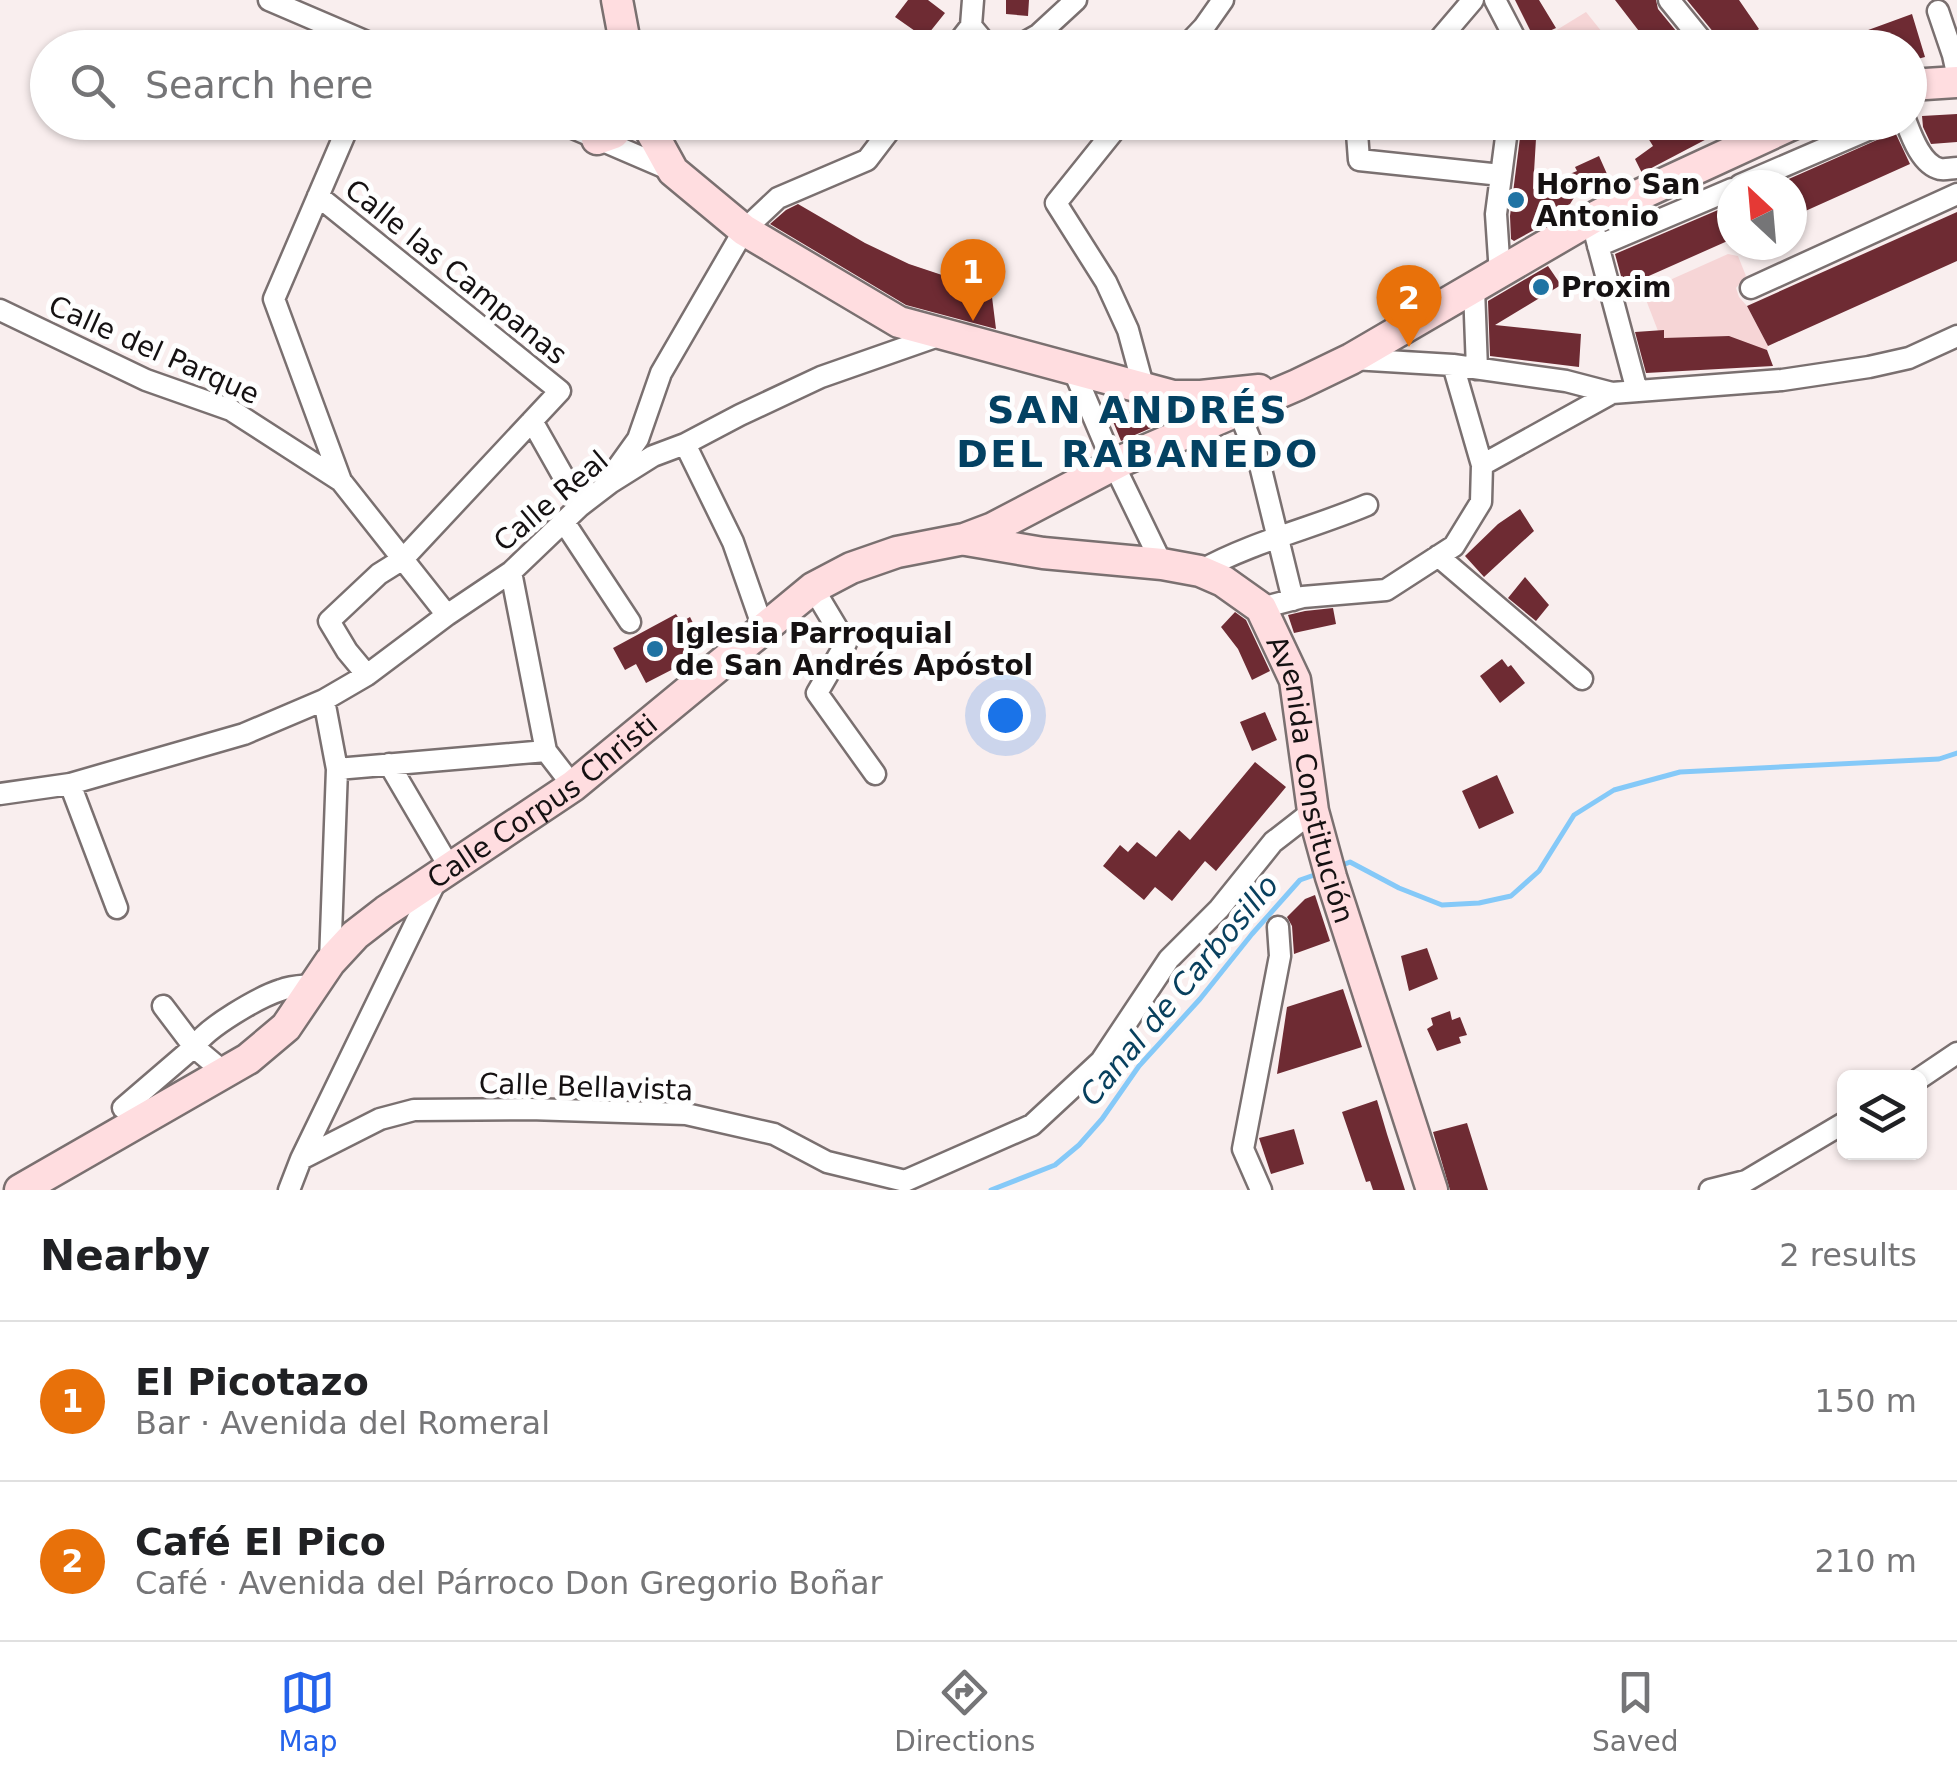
<!DOCTYPE html>
<html lang="en">
<head>
<meta charset="utf-8">
<style>
	:root { --surface:#fff; --page:#f2f2f2; --text:#202124; --muted:#757577; --line:#e0e0e0; --accent:#2563eb }
	body { margin:0; font-family:"DejaVu Sans",sans-serif; background:var(--page); color:var(--text) }
	.controls { position:absolute; right:30px; bottom:30px; display:grid; overflow:hidden; border-radius:15px; box-shadow:0 2px 8px #0004 }
	.controls button { width:90px; height:90px; display:grid; place-items:center; padding:0; border:0; border-bottom:2px solid var(--line); background:var(--surface); color:var(--text); font:50px sans-serif }
	.compass { position:absolute; left:1717px; top:170px; width:90px; height:90px; border-radius:50%; background:var(--surface); box-shadow:0 2px 8px #0004; rotate:334deg }
	.you { position:absolute; left:1005px; top:715px; width:35px; height:35px; margin:-25px; border:8px solid #fff; border-radius:50%; background:#1a73e8; box-shadow:0 0 0 15px #1a73e833 }
	.badge { display:grid; place-items:center; width:65px; height:65px; border-radius:50%; background:var(--accent); color:#fff; font-size:32px; font-weight:700 }
	.pin { position:absolute; translate:-50% -82px; filter:drop-shadow(0 2px 5px #0008) }
	.pin::after { content:''; position:absolute; top:52px; width:35px; height:30px; background:inherit; clip-path:polygon(0 0,100% 0,50% 100%) }
	.list { margin:0; padding:0; list-style:none }
	h2 { display:flex; justify-content:space-between; align-items:center; height:130px; margin:0; padding:0 40px; font-size:42px }
	h2 small { font-size:32px; font-weight:400; color:var(--muted) }
	.list li { display:grid; grid-template-columns:65px 1fr auto; gap:30px; align-items:center; box-sizing:border-box; height:160px; padding:0 40px; border-top:2px solid var(--line) }
	.list b { display:block; font-size:38px; white-space:nowrap }
	.list p { margin:0; font-size:32px; white-space:nowrap; color:var(--muted) }
	.list em { font-size:32px; font-style:normal; color:var(--muted) }
	.icon { flex:none; width:55px; height:55px; fill:none; stroke:currentColor; stroke-width:2; stroke-linecap:round; stroke-linejoin:round }
	.map { position:relative; flex:none; width:1957px; height:1190px; overflow:hidden }
	.search { position:absolute; background:var(--surface); box-shadow:0 2px 8px #0004; left:30px; right:30px; top:30px; height:110px; display:flex; align-items:center; gap:25px; box-sizing:border-box; padding:0 35px; border-radius:55px; color:var(--muted); font-size:38px }
	.sheet { height:450px; background:var(--surface) }
	nav { display:flex; justify-content:space-around; align-items:center; box-sizing:border-box; height:140px; border-top:2px solid var(--line); background:var(--surface); font-size:28px; color:var(--muted) }
	nav a { display:grid; justify-items:center; gap:5px }
	nav .on { color:var(--accent) }
	.map>svg:first-child { display:block }
	.green { fill:#f6d5d6 }
	.lines { fill:none; stroke-linecap:round; stroke-linejoin:round }
	.stream { stroke:#85c9f8; stroke-width:5 }
	.building { fill:#6e2b33 }
	.street-casing { stroke:#7a7070; stroke-width:25 }
	.secondary-casing { stroke:#7a7070; stroke-width:35 }
	.street { stroke:#fff; stroke-width:20 }
	.secondary { stroke:#ffdde0; stroke-width:30 }
	.poi-dot { fill:#1f73a3; stroke:#fefefe; stroke-width:4 }
	.labels { text-anchor:middle; dominant-baseline:central; stroke-width:10; stroke-linejoin:round; paint-order:stroke }
	.poi-label { font-size:28px; font-weight:bold; fill:#151112; stroke:#fefefe; text-anchor:start }
	.street-label { font-size:28px; fill:#151112; stroke:#fefefe }
	.water-label { font-size:30px; font-style:italic; fill:#08405e; stroke:#fefefe }
	.district-label { font-size:38px; font-weight:bold; letter-spacing:2.5px; fill:#034162; stroke:#fefefe }
</style>
</head>
<body>
<div class="map">
<svg width="1957" height="1190" viewBox="0 0 1957 1190">
	<rect width="100%" height="100%" fill="#f9eeee"/>
	<path class="green" d="M1586,12L1614,47H1567L1555,31Z
		M1728,254L1738,256L1746,276L1736,288L1739,297L1747,306L1768,346L1767,350L1664,338V331H1658L1643,292Z"/>
	<g class="lines">
		<path class="stream" d="M1340,866L1350,862L1399,888L1442,905L1479,903L1511,896L1539,871L1574,815L1614,790L1680,772L1939,759L1957,753
			M991,1190L1055,1165L1079,1145L1102,1119L1139,1066L1200,999L1252,934L1300,880L1320,873"/>
	</g>
	<path class="building" d="M908,0H928L945,13L925,38L895,17Z
		M1006,0H1029L1028,16L1006,14Z
		M1515,0H1539L1556,28L1534,38Z
		M1615,0H1656L1658,9L1690,48H1652Z
		M1687,0H1739L1759,29L1733,48H1722L1719,39Z
		M1912,14L1925,57L1910,61V48H1836L1860,33Z
		M1957,114V142L1931,144L1923,127L1922,116Z
		M1522,122H1537L1533,189L1577,171L1575,167L1599,156L1611,183L1588,194L1582,185L1570,204L1544,216L1545,224L1514,241L1511,239L1510,216Z
		M1675,122H1739L1642,173L1635,159L1653,146L1648,138Z
		M1895,132L1910,164L1792,217V185H1775Z
		M798,204L865,243L909,264L954,279L990,281L996,329L906,305L770,224L786,210Z
		M1732,204V239L1624,287L1615,254Z
		M1957,212V261L1768,346L1747,306Z
		M1548,266L1561,285L1495,325L1581,334L1579,367L1490,356L1488,301Z
		M1664,330V338L1729,336L1767,350L1773,366L1646,373L1635,332Z
		M1141,407L1168,414L1181,415L1121,441L1112,419Z
		M1520,509L1534,531L1484,577L1465,556L1498,524Z
		M1525,577L1549,605L1536,621L1508,598Z
		M1333,608L1336,624L1294,633L1288,615L1305,611Z
		M1235,612L1246,620L1270,671L1252,680L1238,649L1221,627Z
		M676,614L681,622L690,617L700,637L692,642L696,650L678,659L681,665L646,683L636,664L625,670L613,648Z
		M1502,659L1508,667L1511,665L1525,683L1500,703L1480,676Z
		M1265,712L1277,740L1252,751L1240,722Z
		M1255,762L1286,787L1216,871L1205,861L1172,901L1155,887L1144,900L1103,866L1120,845L1128,852L1137,842L1156,857L1179,830L1190,840Z
		M1497,775L1514,813L1479,829L1462,791Z
		M1315,895L1330,941L1294,954L1292,926L1287,917L1305,899Z
		M1427,948L1438,979L1409,991L1401,956Z
		M1343,989L1362,1047L1277,1074L1287,1007Z
		M1450,1011L1452,1020L1460,1017L1467,1035L1459,1037L1461,1043L1437,1051L1427,1029L1433,1025L1431,1018Z
		M1377,1100L1387,1134L1405,1190H1373L1370,1181L1366,1182L1342,1112Z
		M1467,1123L1488,1190H1450L1433,1132Z
		M1294,1129L1304,1164L1271,1174L1259,1138Z"/>
	<g class="lines">
		<defs>
			<path id="street" d="M269,0L381,48
				M1495,0L1520,48
				M1669,0L1708,48
				M1938,11L1953,55L1957,73
				M971,26L986,44L1001,48
				M971,26L973,0
				M954,48L971,26
				M1015,48L1038,35L1076,0
				M1184,48L1204,27L1223,0
				M1432,48L1473,0
				M559,122L673,171
				M1121,122L1056,203L1106,282L1128,330L1144,389
				M1366,122L1357,133L1359,160L1501,175
				M1906,122C1912,138 1922,165 1940,169C1946,170 1951,168 1957,168
				M1740,185L1886,122
				M318,196L560,391L403,559L379,574L329,621L347,651L367,675
				M1591,219L1637,391
				M1598,246L1732,189
				M1500,274L1496,214L1508,122
				M1751,288L1957,194
				M1474,289L1477,369
				M0,310L146,380L231,410L341,481L447,615
				M1353,359L1453,365L1566,381L1612,393L1782,380L1869,367L1909,358L1957,336
				M1073,369L1114,465L1162,564
				M1238,410L1259,461L1293,600
				M532,421L580,506
				M685,444L733,542L763,628
				M1482,465L1612,393
				M610,478L638,439L661,373L744,230L778,198L867,160L896,122
				M341,481L274,299L350,122
				M564,522L630,622
				M1438,556L1582,679
				M1200,571C1251,542 1313,528 1367,505
				M511,572L546,751L573,786
				M813,588L846,643L817,693L875,774
				M1261,608L1303,597L1386,590L1454,546L1481,502L1482,465L1453,365
				M324,700L337,769L330,962
				M389,764L450,868
				M337,769L546,751
				M70,784L117,908
				M0,794L70,784L244,734L324,700L367,675L447,615L511,572L580,506L610,483L653,456L685,444L740,415L821,377L941,335
				M225,1073L194,1047C207,1027 259,997 281,990C291,986 303,986 313,985
				M1920,1078L1957,1053
				M123,1108L194,1047L163,1006
				M301,1159L380,1119L414,1110L529,1109L686,1114L774,1134L827,1162L905,1181L1032,1125L1101,1061L1169,959L1219,909L1273,842L1313,811
				M289,1190L301,1159L436,881
				M1261,1190L1243,1149L1280,956L1278,927
				M1710,1190L1746,1181L1844,1123"/>
			<g id="secondary">
				<path d="M617,0L626,48"/>
				<path d="M1910,85L1957,82"/>
				<path d="M646,122L673,171L744,230L899,322L1173,396H1201L1259,390"/>
				<path d="M597,139L614,133L622,122"/>
				<path id="s1" d="M966,540L1043,553L1162,564L1200,571L1223,581L1261,608L1295,680L1313,811L1331,877L1432,1190"/>
				<path id="s2" d="M20,1190L248,1059L286,1027L330,962L355,935L386,911L573,786L813,588L851,568L897,552L964,539L993,528L1121,461L1297,385L1351,359L1591,219L1626,201L1797,122"/>
			</g>
		</defs>
		<use href="#street" class="street-casing"/>
		<use href="#secondary" class="secondary-casing"/>
		<use href="#street" class="street"/>
		<use href="#secondary" class="secondary"/>
	</g>
	<g class="poi-dot">
		<circle cx="1516" cy="200" r="10"/>
		<circle cx="1541" cy="287" r="10"/>
		<circle cx="655" cy="649" r="10"/>
	</g>
	<g class="labels">
		<g class="poi-label">
			<text x="1536" y="184">Horno San<tspan x="1536" dy="32">Antonio</tspan></text>
			<text x="1561" y="287">Proxim</text>
			<text x="675" y="633">Iglesia Parroquial<tspan x="675" dy="32">de San Andrés Apóstol</tspan></text>
		</g>
		<g class="street-label">
			<text transform="translate(456 272) rotate(39)">Calle las Campanas</text>
			<text transform="translate(154 350) rotate(24)">Calle del Parque</text>
			<text transform="translate(551 501) rotate(-40)">Calle Real</text>
			<text stroke="none"><textPath href="#s1" startOffset="488">Avenida Constitución</textPath></text>
			<text stroke="none"><textPath href="#s2" startOffset="658">Calle Corpus Christi</textPath></text>
			<text transform="translate(586 1087) rotate(2)">Calle Bellavista</text>
		</g>
		<g class="water-label">
			<text transform="translate(1179 990) rotate(-50)">Canal de Carbosillo</text>
		</g>
		<g class="district-label">
			<text x="1138" y="410">SAN ANDRÉS<tspan x="1138" dy="44">DEL RABANEDO</tspan></text>
		</g>
	</g>
</svg>
<div class="controls">
<button><svg class="icon" aria-label="layers" viewBox="0 0 24 24"><path d="M12 4l9 5-9 5-9-5zM3 14l9 5 9-5"/></svg></button>
</div>
<svg class="compass" viewBox="-18 -18 36 36"><path d="M0-13l5 13h-10z" fill="#e53935"/><path d="M0 13l5-13h-10z" fill="#757577"/></svg>
<div class="you"></div>
<div class="pin badge" style="left:973px;top:321px;background:#e8710a">1</div>
<div class="pin badge" style="left:1409px;top:347px;background:#e8710a">2</div>
<div class="search"><svg class="icon" aria-label="search" viewBox="0 0 24 24"><circle cx="10" cy="10" r="6"/><path d="M15 15l6 6"/></svg>Search here</div>
</div>
<section class="sheet">
<h2>Nearby<small>2 results</small></h2>
<ul class="list">
<li><span class="badge" style="background:#e8710a">1</span><div><b>El Picotazo</b><p>Bar · Avenida del Romeral</p></div><em>150 m</em></li>
<li><span class="badge" style="background:#e8710a">2</span><div><b>Café El Pico</b><p>Café · Avenida del Párroco Don Gregorio Boñar</p></div><em>210 m</em></li>
</ul>
</section>
<nav>
<a class="on"><svg class="icon" aria-label="map" viewBox="0 0 24 24"><path d="M3 6l6-2 6 2 6-2v14l-6 2-6-2-6 2zM9 4v14M15 6v14"/></svg>Map</a>
<a><svg class="icon" aria-label="directions" viewBox="0 0 24 24"><path d="M12 3l9 9-9 9-9-9zM9 14v-3h6M13 9l2 2-2 2"/></svg>Directions</a>
<a><svg class="icon" aria-label="saved" viewBox="0 0 24 24"><path d="M7 4h10v16l-5-4-5 4z"/></svg>Saved</a>
</nav>
</body>
</html>
